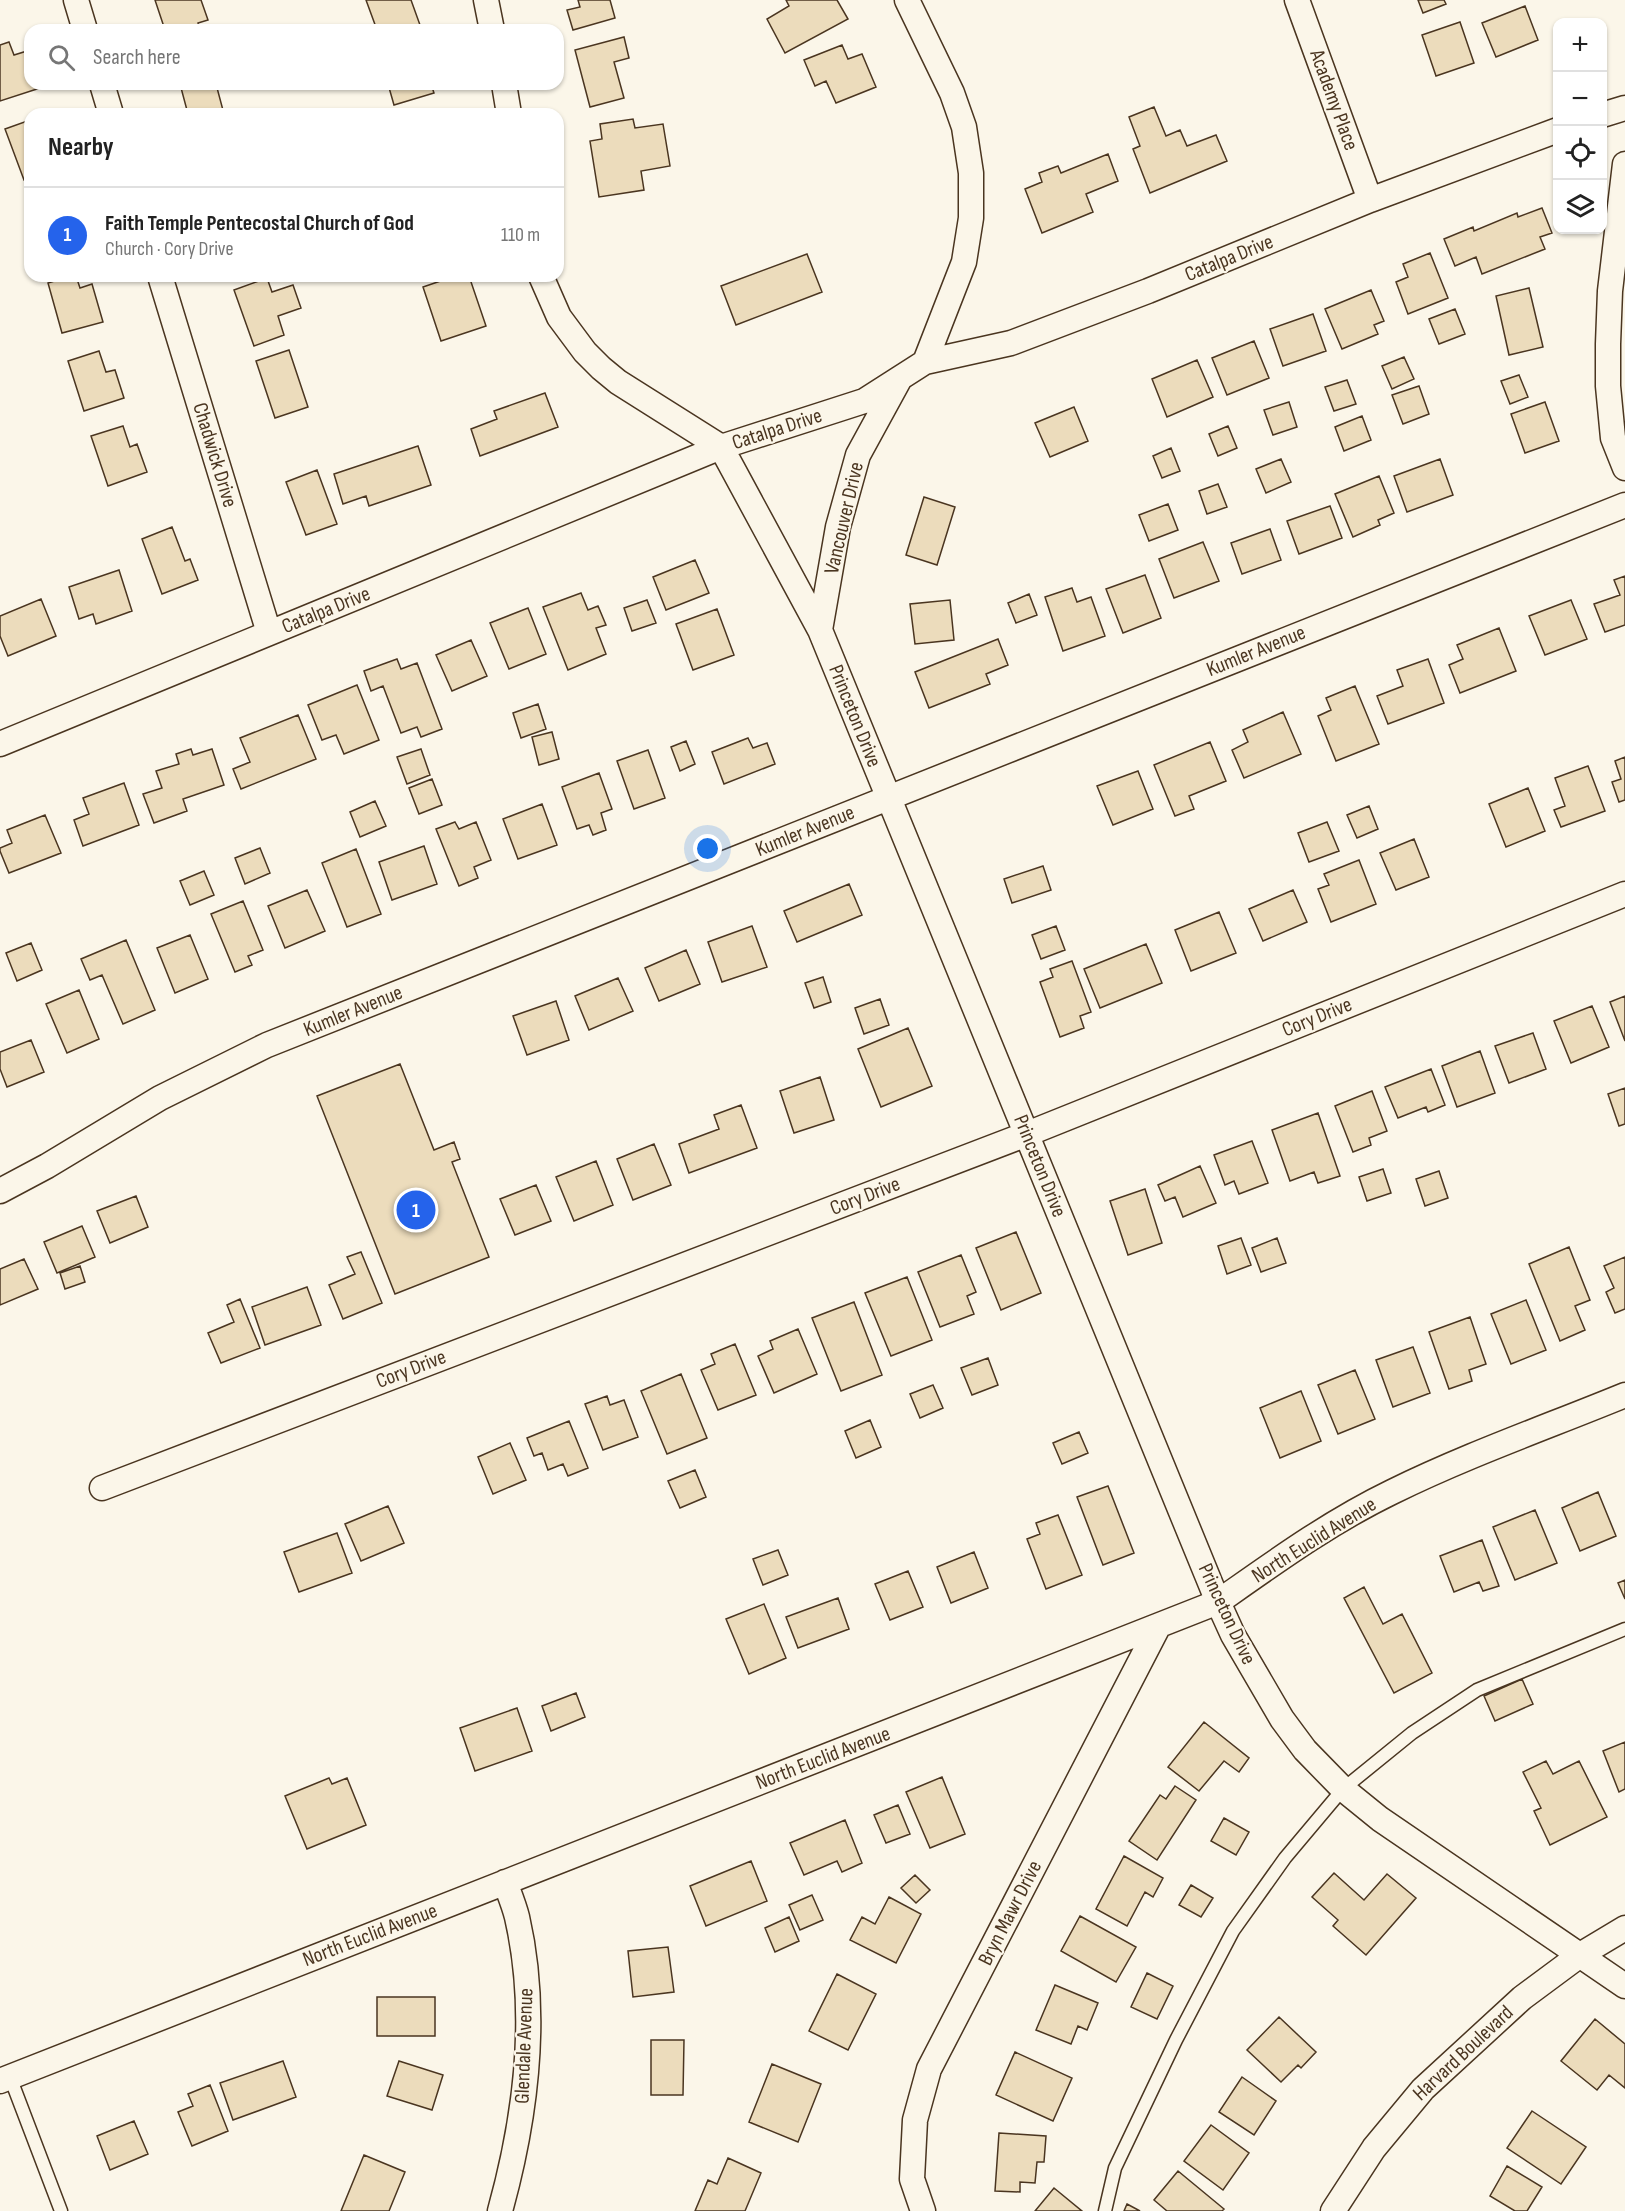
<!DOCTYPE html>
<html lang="en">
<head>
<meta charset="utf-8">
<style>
	:root { --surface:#fff; --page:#f2f2f2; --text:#222; --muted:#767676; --line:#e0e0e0; --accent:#2563eb }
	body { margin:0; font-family:"Sofia Sans Condensed",sans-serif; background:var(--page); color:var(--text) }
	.controls { position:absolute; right:18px; top:18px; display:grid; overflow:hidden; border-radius:12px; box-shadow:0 2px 4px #0004 }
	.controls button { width:54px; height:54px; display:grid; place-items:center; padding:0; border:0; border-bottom:2px solid var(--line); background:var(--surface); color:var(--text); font:30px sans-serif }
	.you { position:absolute; left:708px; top:849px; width:21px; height:21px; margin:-15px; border:4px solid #fff; border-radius:50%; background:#1a73e8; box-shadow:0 0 0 9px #1a73e833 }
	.badge { display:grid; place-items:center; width:39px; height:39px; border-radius:50%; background:var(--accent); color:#fff; font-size:20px; font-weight:700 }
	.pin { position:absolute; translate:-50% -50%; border:3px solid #fff; box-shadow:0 2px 6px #0006 }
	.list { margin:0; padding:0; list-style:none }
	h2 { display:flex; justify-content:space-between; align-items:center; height:78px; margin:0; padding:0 24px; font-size:26px }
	h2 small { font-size:20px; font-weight:400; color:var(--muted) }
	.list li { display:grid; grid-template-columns:39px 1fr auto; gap:18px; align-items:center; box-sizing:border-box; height:96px; padding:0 24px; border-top:2px solid var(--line) }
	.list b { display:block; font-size:22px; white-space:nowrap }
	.list p { margin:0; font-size:20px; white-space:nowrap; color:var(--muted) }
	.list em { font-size:20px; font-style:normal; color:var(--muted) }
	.icon { flex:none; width:33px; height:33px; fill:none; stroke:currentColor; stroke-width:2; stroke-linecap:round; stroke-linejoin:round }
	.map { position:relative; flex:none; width:1625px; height:2211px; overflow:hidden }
	.search { position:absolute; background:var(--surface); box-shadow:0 2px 4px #0004; left:24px; top:24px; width:540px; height:66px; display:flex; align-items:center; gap:15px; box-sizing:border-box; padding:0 21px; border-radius:18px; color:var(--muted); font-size:22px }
	.panel { position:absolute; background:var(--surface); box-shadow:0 2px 4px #0004; left:24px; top:108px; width:540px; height:174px; border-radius:18px }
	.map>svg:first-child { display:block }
	.building { fill:#ecdcbc; stroke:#4a3520; stroke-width:1.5 }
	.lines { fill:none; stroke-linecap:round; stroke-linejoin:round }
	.service-casing { stroke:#4a3520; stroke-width:15 }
	.minor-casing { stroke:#4a3520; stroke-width:27 }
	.service { stroke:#fbf6e9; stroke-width:12 }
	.minor { stroke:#fbf6e9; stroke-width:24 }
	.labels { text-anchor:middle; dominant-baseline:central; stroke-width:4.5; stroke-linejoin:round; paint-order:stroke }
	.street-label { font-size:21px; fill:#4a3520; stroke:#fbf6e9 }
</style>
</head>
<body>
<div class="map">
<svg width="1625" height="2211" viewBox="0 0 1625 2211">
	<rect width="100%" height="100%" fill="#fbf6e9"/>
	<path class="building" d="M155,0H201L208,20L198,23L200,30H165Z
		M366,0H411L420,25L405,30H377Z
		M578,0H610L615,18L573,30L567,10L580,7Z
		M786,0H837L848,19L785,53L767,19L789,6Z
		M1418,0H1444L1446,4L1423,13Z
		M1525,6L1538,40L1496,57L1482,23Z
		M1460,22L1474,63L1436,76L1422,35Z
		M624,37L629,58L614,62L624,98L590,107L575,50Z
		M9,42L14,55L27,51L30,60V84H38L40,88L0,101V45Z
		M842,45L848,59L862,54L876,87L836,103L826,81L815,86L804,60Z
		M180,84H216L224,114H188Z
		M388,84H431L434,93L394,105Z
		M1154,107L1166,136L1180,130L1187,146L1216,135L1227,161L1150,193L1133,149L1140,146L1129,117Z
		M633,119L635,128L663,124L670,166L641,171L644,190L599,197L590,141L602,139L600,124Z
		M30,120V177L24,180L5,129Z
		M1108,154L1118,181L1086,194L1093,212L1042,233L1025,189L1042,182L1039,173L1058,166L1061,173Z
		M1542,208L1552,233L1540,237L1545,249L1482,274L1476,257L1455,266L1444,239L1473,227L1474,231L1517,213L1518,217Z
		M1430,253L1448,298L1408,314L1396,282L1408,277L1403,264Z
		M807,254L822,292L736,325L721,286Z
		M71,276H76L80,288L92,284L103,322L62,333L48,283Z
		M455,276H469L486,326L441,341L423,287Z
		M267,278L272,292L293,285L301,308L278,316L284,335L254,346L234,290Z
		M1529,288L1543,347L1509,355L1496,296Z
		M1371,290L1384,321L1374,325L1378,334L1342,349L1325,309Z
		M1455,309L1465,334L1439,344L1429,319Z
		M1313,314L1326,351L1283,366L1270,329Z
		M1254,341L1269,378L1227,395L1212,358Z
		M289,350L308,407L275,418L256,361Z
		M99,351L106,372L115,370L124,398L84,411L68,361Z
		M1404,357L1414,379L1392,389L1382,366Z
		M1197,360L1213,397L1167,417L1152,379Z
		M1519,375L1528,397L1510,404L1501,381Z
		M1347,380L1356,404L1334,411L1325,387Z
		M1419,386L1429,414L1403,424L1392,395Z
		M545,393L558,427L480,456L471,429L497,419L494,411Z
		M1289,402L1297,427L1273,435L1264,410Z
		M1545,402L1559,441L1525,453L1511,414Z
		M1074,407L1088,441L1050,457L1035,423Z
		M1362,416L1371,440L1344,451L1335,427Z
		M123,426L130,447L137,444L147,472L108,486L91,436Z
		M1228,426L1237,448L1218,456L1209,434Z
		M418,446L431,485L369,506L366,496L343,504L334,474Z
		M1171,448L1180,471L1162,478L1153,456Z
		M1281,459L1291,482L1266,493L1256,469Z
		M1440,459L1453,495L1407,512L1394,476Z
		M317,470L337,524L306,535L286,482Z
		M1379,476L1394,513L1378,520L1380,525L1353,537L1335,494Z
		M1218,484L1227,507L1207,514L1199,491Z
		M924,497L955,507L937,565L906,555Z
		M1168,504L1178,530L1149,541L1139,515Z
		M1330,506L1342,538L1299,554L1287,521Z
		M172,527L185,561L190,559L198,580L162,594L142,539Z
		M1270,529L1281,560L1242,574L1231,543Z
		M1203,542L1219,581L1174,598L1159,559Z
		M695,560L709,593L666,610L653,577Z
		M119,570L132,611L96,624L93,614L79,619L69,587Z
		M1145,575L1161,618L1123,633L1106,589Z
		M1625,576V625L1605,632L1594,604L1620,595L1614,580Z
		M1072,588L1077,602L1091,597L1105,636L1063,651L1045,597Z
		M581,593L588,610L598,606L606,625L596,628L606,654L568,670L543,607Z
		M1029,594L1037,615L1016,623L1008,603Z
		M41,599L56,636L8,656L0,636V616Z
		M647,600L656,623L632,631L624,608Z
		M950,600L954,640L915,644L910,604Z
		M1571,600L1587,639L1545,655L1529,616Z
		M528,608L546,654L509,669L490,623Z
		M717,609L734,655L693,670L676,624Z
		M1499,628L1516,671L1460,693L1449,665L1463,659L1457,645Z
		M998,639L1008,665L986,674L990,684L929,708L915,672Z
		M471,640L487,676L452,691L436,655Z
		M397,659L401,669L417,663L442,729L421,737L417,727L401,733L383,686L371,691L364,671Z
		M1428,659L1444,703L1388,724L1377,696L1403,686L1397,670Z
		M357,685L379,740L344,754L336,735L322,740L308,705Z
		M1355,686L1379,744L1336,761L1318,716L1331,710L1326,698Z
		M538,704L546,729L521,738L513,713Z
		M1283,712L1301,754L1244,778L1232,750L1248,742L1243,730Z
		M298,715L316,759L241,789L233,769L250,762L240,738Z
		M552,732L559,759L539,765L532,737Z
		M748,738L753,748L767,743L775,764L724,784L712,752Z
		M686,741L695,764L680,771L671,747Z
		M1210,742L1226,781L1189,796L1194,809L1175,816L1154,765Z
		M191,749L193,755L212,749L224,785L183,799L187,811L154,823L143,794L162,788L156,771L179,764L176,754Z
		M421,749L430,775L407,784L397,757Z
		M648,750L665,798L634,809L617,761Z
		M1625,757V800L1619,802L1612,782L1621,779L1615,761Z
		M1588,766L1605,811L1561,827L1554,810L1565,806L1555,778Z
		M1138,771L1153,809L1113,825L1097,786Z
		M599,773L612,809L601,813L606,830L593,835L589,825L577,829L562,787Z
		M432,779L442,805L419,814L409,788Z
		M124,783L139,825L83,846L74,820L89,814L83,798Z
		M1528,788L1545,831L1506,847L1489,804Z
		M375,801L386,826L360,837L350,812Z
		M542,804L557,845L518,859L503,819Z
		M1369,806L1378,829L1357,838L1347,815Z
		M45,815L61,853L9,873L0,851V848L12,843L7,830Z
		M455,822L459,829L476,822L491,860L474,867L478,878L459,886L436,829Z
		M1327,822L1339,851L1309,862L1298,833Z
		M1414,839L1429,877L1396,890L1380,853Z
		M424,846L437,884L392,900L379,862Z
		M260,848L270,873L245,884L235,858Z
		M356,849L381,914L347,927L322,863Z
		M1359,860L1376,904L1331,922L1318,889L1329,885L1324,874Z
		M1043,866L1051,890L1012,903L1004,879Z
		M204,871L214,895L190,905L180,881Z
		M849,884L862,915L797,942L784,911Z
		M307,890L325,931L285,948L268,906Z
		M1293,890L1307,922L1263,941L1249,909Z
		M243,901L263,950L248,956L252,965L235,972L211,914Z
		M1219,912L1236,953L1191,971L1175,930Z
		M752,926L767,967L722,982L708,942Z
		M1056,926L1065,950L1041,959L1032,935Z
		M190,935L208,979L175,993L157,948Z
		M126,940L155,1010L123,1024L102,975L90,980L81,959Z
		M31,943L42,970L17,981L6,953Z
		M1146,944L1162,983L1100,1008L1084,969Z
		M686,950L700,984L659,1001L645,968Z
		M1072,961L1091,1012L1080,1016L1084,1028L1060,1037L1040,982L1053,977L1050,969Z
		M823,977L831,1002L814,1008L805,983Z
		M618,978L633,1011L589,1030L575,996Z
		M79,990L99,1039L67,1053L46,1004Z
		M1625,996V1041L1610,1002Z
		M880,999L889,1025L864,1034L855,1008Z
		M556,1001L569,1040L527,1055L513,1016Z
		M1592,1006L1609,1047L1571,1063L1554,1021Z
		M908,1028L932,1086L881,1107L858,1049Z
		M1533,1033L1546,1069L1509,1083L1495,1046Z
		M31,1040L44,1072L7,1087L0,1069V1052Z
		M1480,1051L1495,1093L1457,1107L1442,1066Z
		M400,1064L434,1150L454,1142L460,1159L452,1162L489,1257L395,1294L317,1096Z
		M1431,1069L1445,1105L1428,1112L1426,1107L1398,1118L1385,1087Z
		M820,1077L834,1120L794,1133L780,1091Z
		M1625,1088V1124L1619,1126L1608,1094Z
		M1372,1091L1387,1131L1369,1138L1371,1145L1353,1152L1335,1106Z
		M741,1105L757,1148L689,1173L679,1144L719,1129L714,1115Z
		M1318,1113L1340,1176L1318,1183L1314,1172L1290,1181L1272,1130Z
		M1252,1141L1268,1183L1239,1194L1234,1181L1225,1185L1214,1155Z
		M654,1144L671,1185L633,1200L617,1159Z
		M596,1161L613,1205L574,1221L556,1177Z
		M1200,1166L1216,1203L1183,1217L1175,1197L1165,1201L1158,1185Z
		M1383,1169L1391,1193L1367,1201L1359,1177Z
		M1439,1171L1448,1198L1425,1206L1416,1179Z
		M536,1185L551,1221L515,1235L500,1199Z
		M1145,1189L1162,1243L1128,1255L1110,1201Z
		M136,1196L148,1227L110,1243L97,1211Z
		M82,1226L95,1257L57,1273L44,1242Z
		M1016,1232L1041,1293L1001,1310L976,1248Z
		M1241,1238L1251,1265L1227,1274L1218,1246Z
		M1277,1238L1286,1263L1261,1272L1252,1248Z
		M1569,1247L1590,1300L1575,1306L1585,1330L1560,1341L1529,1264Z
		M361,1252L382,1303L343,1319L329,1285L355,1274L347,1257Z
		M961,1255L976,1292L967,1296L974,1314L940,1327L918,1272Z
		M1625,1257V1309L1615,1313L1606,1292L1614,1288L1604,1266Z
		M24,1259L38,1289L0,1305V1269Z
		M80,1266L85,1282L65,1289L60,1273Z
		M907,1277L932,1340L891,1356L865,1293Z
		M307,1287L321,1325L265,1345L252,1307Z
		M240,1299L260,1348L221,1363L208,1333L234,1322L227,1305Z
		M1526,1300L1546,1350L1511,1364L1491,1314Z
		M854,1302L882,1375L841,1391L812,1318Z
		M1470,1317L1486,1364L1469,1370L1472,1381L1449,1389L1429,1332Z
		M798,1329L817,1374L774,1393L758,1356L773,1349L770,1341Z
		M735,1344L756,1395L718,1410L701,1370L715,1364L711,1354Z
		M1413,1347L1430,1393L1393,1407L1376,1360Z
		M988,1358L998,1385L972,1395L961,1368Z
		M1355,1370L1375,1419L1338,1434L1318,1385Z
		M681,1374L707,1438L667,1454L641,1391Z
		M933,1385L943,1408L920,1418L910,1394Z
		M1301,1391L1321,1441L1280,1458L1260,1408Z
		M607,1396L610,1405L624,1400L638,1437L603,1450L585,1404Z
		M870,1420L881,1447L856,1458L845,1431Z
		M569,1421L588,1468L568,1476L563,1464L548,1470L542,1453L534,1456L527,1438Z
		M1079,1432L1088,1453L1062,1464L1053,1443Z
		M510,1443L526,1480L493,1494L478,1457Z
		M695,1470L706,1497L680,1508L668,1481Z
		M1108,1486L1134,1553L1103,1565L1077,1497Z
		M1598,1492L1616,1536L1580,1551L1562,1508Z
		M388,1506L404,1543L361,1561L345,1524Z
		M1535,1510L1557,1563L1515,1580L1493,1527Z
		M1058,1515L1082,1575L1046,1589L1027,1539L1040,1534L1036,1523Z
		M337,1533L352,1573L299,1592L284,1552Z
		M1482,1540L1499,1586L1483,1591L1479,1582L1454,1592L1440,1556Z
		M778,1550L788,1575L763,1585L753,1559Z
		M974,1552L988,1588L951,1603L937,1567Z
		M908,1571L923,1607L890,1620L875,1584Z
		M1625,1580V1599L1618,1583Z
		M1364,1587L1383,1624L1402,1614L1432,1673L1394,1693L1344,1598Z
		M838,1598L849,1629L798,1648L786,1617Z
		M764,1604L786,1658L749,1674L726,1619Z
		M1522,1679L1533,1704L1495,1721L1484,1696Z
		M576,1693L585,1717L551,1731L542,1706Z
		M517,1708L532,1751L475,1771L460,1728Z
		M1204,1722L1249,1758L1239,1772L1224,1761L1199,1791L1168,1767Z
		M1625,1742V1789L1619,1792L1603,1751Z
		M1546,1761L1553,1774L1579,1761L1607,1817L1550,1845L1534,1811L1541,1808L1523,1772Z
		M942,1777L965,1834L930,1848L906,1792Z
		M329,1778L332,1784L347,1778L366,1825L307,1849L285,1796Z
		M1175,1786L1196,1800L1157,1860L1129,1841L1160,1795L1166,1799Z
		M898,1805L910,1834L886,1843L874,1815Z
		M1224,1818L1249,1832L1236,1855L1211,1841Z
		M845,1820L862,1863L842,1872L837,1861L804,1875L790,1843Z
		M1124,1856L1163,1878L1153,1897L1145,1892L1127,1926L1096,1909Z
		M751,1861L767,1901L706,1926L690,1886Z
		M1334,1873L1364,1900L1387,1874L1416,1898L1366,1955L1333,1926L1338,1920L1312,1897Z
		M915,1875L930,1890L916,1903L901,1888Z
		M1191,1885L1213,1898L1201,1917L1179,1905Z
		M812,1895L823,1920L800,1930L789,1905Z
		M889,1897L921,1914L896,1963L850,1940L862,1917L875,1924Z
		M1080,1916L1136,1947L1116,1982L1061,1951Z
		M789,1917L799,1941L775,1952L765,1928Z
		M668,1947L674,1992L633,1997L628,1951Z
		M1147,1973L1173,1986L1157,2019L1131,2007Z
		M837,1974L876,1994L848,2050L809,2031Z
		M1055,1985L1098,2003L1087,2030L1078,2026L1071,2044L1036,2030Z
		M377,1997H435V2036H377Z
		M1279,2017L1316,2052L1301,2068L1298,2065L1281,2082L1247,2050Z
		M1595,2019L1625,2044V2088L1609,2075L1597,2090L1561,2061Z
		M651,2040H684L683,2095H651Z
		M1015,2052L1072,2078L1053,2121L996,2095Z
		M283,2061L296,2097L233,2120L220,2083Z
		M399,2061L443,2075L432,2110L387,2096Z
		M772,2064L821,2084L798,2142L749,2122Z
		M1242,2077L1276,2101L1254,2135L1219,2112Z
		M210,2085L228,2131L192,2146L178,2112L193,2106L188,2094Z
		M1532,2111L1586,2147L1561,2184L1507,2148Z
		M134,2121L148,2154L110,2170L97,2136Z
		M1211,2125L1249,2153L1223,2190L1184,2161Z
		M999,2133L1046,2136L1044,2162H1037L1035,2183L1020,2182V2192L995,2191Z
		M364,2155L405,2172L389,2211H341Z
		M728,2158L761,2173L745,2211H695L708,2180L717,2184Z
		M1507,2166L1542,2187L1527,2211H1515L1490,2196Z
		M1178,2171L1224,2209L1222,2211H1167L1154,2200Z
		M1054,2188L1082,2211H1035Z
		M1127,2204L1140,2211H1124Z"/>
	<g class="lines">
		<defs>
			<path id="service" d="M10,2077L61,2211
				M1105,2211L1115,2168L1176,2040L1233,1931L1285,1858L1343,1789L1412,1733L1477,1690L1625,1629"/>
			<path id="minor" d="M76,0L85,30
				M486,0L492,30
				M907,0L952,93L964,127L971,173V218L964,262L925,362
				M1297,0L1370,200
				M102,84L111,114
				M504,84L509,114
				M1602,115L1625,108
				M1625,164L1610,291L1608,344V386L1613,438L1625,468
				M160,276L269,633
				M541,276L559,317L585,352L601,368L618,382L721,447L820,630L1218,1602L1233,1635L1282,1719L1305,1750L1343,1789L1380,1819L1625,1986
				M820,630L838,527L858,455L899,380
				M0,744L721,447L864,401L925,362L1011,343L1148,291L1370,200L1558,130
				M0,1191L47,1166L160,1098L267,1045L1625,505
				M102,1488L1027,1134L1625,894
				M0,2081L1218,1602C1275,1562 1330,1522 1392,1492C1467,1455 1547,1427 1625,1395
				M500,2211C526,2117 539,2013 517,1917C514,1905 509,1893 505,1882
				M923,2211L912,2179L915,2120L929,2069L1158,1627
				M1333,2211L1374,2148L1423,2089L1522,1998L1580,1955L1625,1928"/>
		</defs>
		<use href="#service" class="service-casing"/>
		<use href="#minor" class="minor-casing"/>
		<use href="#service" class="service"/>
		<use href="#minor" class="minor"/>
	</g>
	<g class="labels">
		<g class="street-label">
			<text transform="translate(1334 100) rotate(70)">Academy Place</text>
			<text transform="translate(1229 258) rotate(-22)">Catalpa Drive</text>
			<text transform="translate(777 429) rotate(-18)">Catalpa Drive</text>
			<text transform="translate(215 455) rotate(73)">Chadwick Drive</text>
			<text transform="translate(844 518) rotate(-77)">Vancouver Drive</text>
			<text transform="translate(326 610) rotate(-22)">Catalpa Drive</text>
			<text transform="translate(1256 651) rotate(-22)">Kumler Avenue</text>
			<text transform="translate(855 716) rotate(68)">Princeton Drive</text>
			<text transform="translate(805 831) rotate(-22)">Kumler Avenue</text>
			<text transform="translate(353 1011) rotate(-22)">Kumler Avenue</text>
			<text transform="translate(1317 1017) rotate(-22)">Cory Drive</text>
			<text transform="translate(1040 1166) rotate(68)">Princeton Drive</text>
			<text transform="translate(865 1196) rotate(-21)">Cory Drive</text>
			<text transform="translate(411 1369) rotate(-21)">Cory Drive</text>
			<text transform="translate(1314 1540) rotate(-32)">North Euclid Avenue</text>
			<text transform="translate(1227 1614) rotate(65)">Princeton Drive</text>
			<text transform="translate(823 1758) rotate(-21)">North Euclid Avenue</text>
			<text transform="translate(1010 1913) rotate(-63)">Bryn Mawr Drive</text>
			<text transform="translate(370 1935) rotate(-21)">North Euclid Avenue</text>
			<text transform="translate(524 2046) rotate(-88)">Glendale Avenue</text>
			<text transform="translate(1463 2053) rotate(-43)">Harvard Boulevard</text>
		</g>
	</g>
</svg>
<div class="controls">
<button>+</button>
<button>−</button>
<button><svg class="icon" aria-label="locate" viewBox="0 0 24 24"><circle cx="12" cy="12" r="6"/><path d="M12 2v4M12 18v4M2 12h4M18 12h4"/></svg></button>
<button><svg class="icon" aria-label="layers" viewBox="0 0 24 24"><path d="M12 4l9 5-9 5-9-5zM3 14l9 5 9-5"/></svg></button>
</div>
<div class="you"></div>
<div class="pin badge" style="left:416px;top:1210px">1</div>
<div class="search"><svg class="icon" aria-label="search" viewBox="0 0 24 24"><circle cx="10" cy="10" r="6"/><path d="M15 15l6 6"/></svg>Search here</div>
<section class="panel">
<h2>Nearby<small></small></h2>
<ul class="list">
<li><span class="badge">1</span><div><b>Faith Temple Pentecostal Church of God</b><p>Church · Cory Drive</p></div><em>110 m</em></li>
</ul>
</section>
</div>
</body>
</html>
